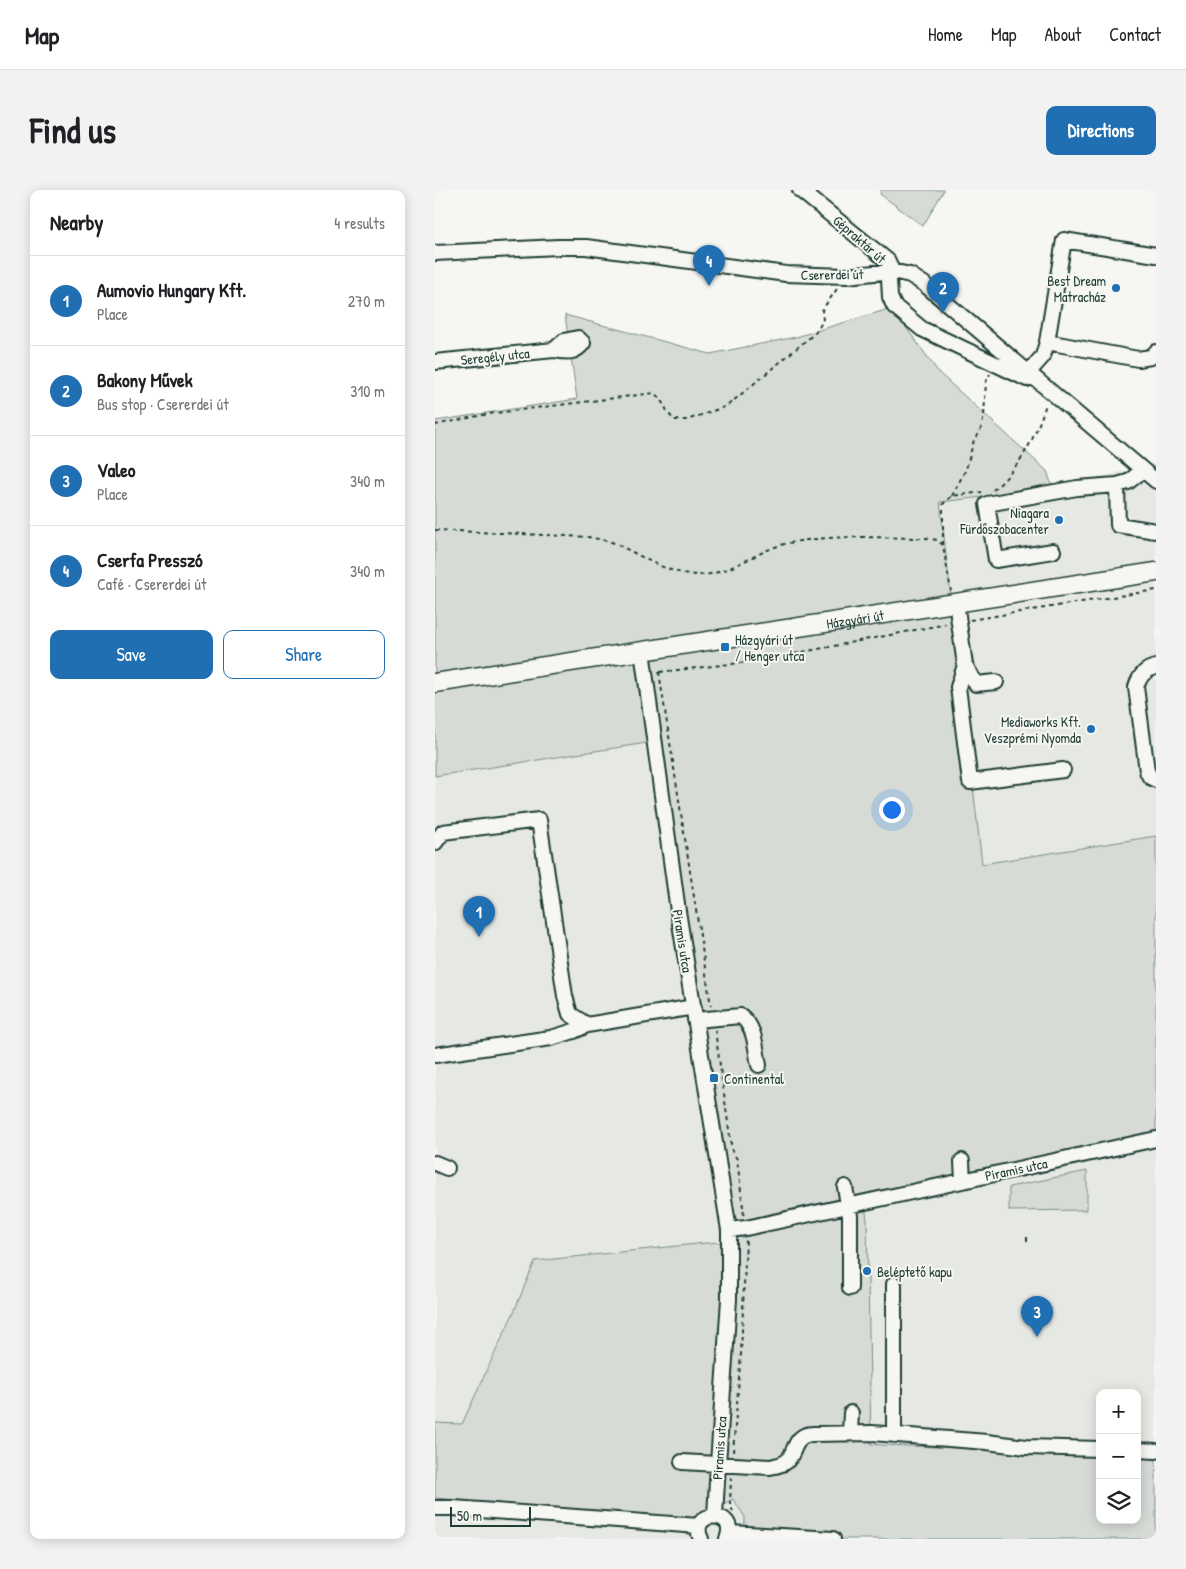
<!DOCTYPE html>
<html lang="en">
<head>
<meta charset="utf-8">
<style>
	:root { --surface:#fff; --page:#f2f2f2; --text:#202124; --muted:#757577; --line:#e0e0e0; --accent:#1f6fb2 }
	body { margin:0; font-family:"Patrick Hand",sans-serif; background:var(--page); color:var(--text) }
	.controls { position:absolute; right:15px; bottom:15px; display:grid; overflow:hidden; border-radius:10px; box-shadow:0 2px 12px #0003 }
	.controls button { width:45px; height:45px; display:grid; place-items:center; padding:0; border:0; border-bottom:1px solid var(--line); background:var(--surface); color:var(--text); font:25px sans-serif }
	.scale { position:absolute; left:15px; bottom:12px; width:81px; box-sizing:border-box; padding-left:5px; border:2px solid #1f3d34; border-top:0; font-size:14px; line-height:18px; white-space:nowrap; color:#1f3d34; -webkit-text-stroke:4px #f6f6f2; paint-order:stroke }
	.you { position:absolute; left:456px; top:619px; width:18px; height:18px; margin:-12px; border:4px solid #fff; border-radius:50%; background:#1a73e8; box-shadow:0 0 0 8px #1a73e833 }
	.badge { display:grid; place-items:center; width:32px; height:32px; border-radius:50%; background:var(--accent); color:#fff; font-size:16px; font-weight:700 }
	.pin { position:absolute; translate:-50% -41px; filter:drop-shadow(0 1px 2px #0008) }
	.pin::after { content:''; position:absolute; top:26px; width:18px; height:15px; background:inherit; clip-path:polygon(0 0,100% 0,50% 100%) }
	.list { margin:0; padding:0; list-style:none }
	h2 { display:flex; justify-content:space-between; align-items:center; height:65px; margin:0; padding:0 20px; font-size:21px }
	h2 small { font-size:16px; font-weight:400; color:var(--muted) }
	.list li { display:grid; grid-template-columns:32px 1fr auto; gap:15px; align-items:center; box-sizing:border-box; height:90px; padding:0 20px; border-top:1px solid var(--line) }
	.list b { display:block; font-size:19px; white-space:nowrap }
	.list p { margin:0; font-size:16px; white-space:nowrap; color:var(--muted) }
	.list em { font-size:16px; font-style:normal; color:var(--muted) }
	.actions { display:flex; gap:10px; padding:15px 20px }
	.actions a { flex:1; padding:11px 0; border:1px solid var(--accent); border-radius:10px; text-align:center; font-size:18px; color:var(--accent) }
	.actions .main { background:var(--accent); color:#fff }
	.icon { flex:none; width:28px; height:28px; fill:none; stroke:currentColor; stroke-width:2; stroke-linecap:round; stroke-linejoin:round }
	.map { position:relative; flex:none; width:721px; height:1349px; overflow:hidden; border-radius:10px }
	header { display:flex; align-items:center; gap:30px; box-sizing:border-box; height:70px; padding:0 25px; background:var(--surface); border-bottom:1px solid var(--line) }
	header strong { font-size:24px }
	nav { display:flex; gap:28px; margin-inline-start:auto; font-size:18px }
	.intro { display:flex; align-items:center; justify-content:space-between; box-sizing:border-box; height:120px; padding:0 30px }
	h1 { margin:0; font-size:35px }
	.button { padding:12px 22px; border-radius:10px; background:var(--accent); color:#fff; font-size:18px; font-weight:700 }
	main { display:flex; gap:30px; padding:0 30px }
	aside { flex:1; background:var(--surface); border-radius:10px; box-shadow:0 2px 12px #0003 }
	.map>svg:first-child { display:block }
	.built { fill:#e6e8e4; fill-rule:evenodd }
	.green { fill:#d6dbd6; stroke:#7a8c85 }
	.lines { fill:none; stroke-linecap:round; stroke-linejoin:round }
	.minor-casing { stroke:#1f3d34; stroke-width:18 }
	.major-casing { stroke:#1f3d34; stroke-width:21 }
	.path { stroke:#1f3d34; stroke-width:2; stroke-dasharray:4 4; stroke-linecap:butt }
	.minor { stroke:#f6f6f2; stroke-width:14 }
	.major { stroke:#f6f6f2; stroke-width:18 }
	.poi-dot { fill:#1f6fb2; stroke:#f6f6f2; stroke-width:2 }
	.labels { text-anchor:middle; dominant-baseline:central; stroke-width:4; stroke-linejoin:round; paint-order:stroke }
	.street-label { font-size:14px; fill:#1f3d34; stroke:#f6f6f2 }
	.poi-label { font-size:14px; fill:#1f3d34; stroke:#f6f6f2; text-anchor:end }
</style>
</head>
<body>
<header>
<strong>Map</strong>
<nav><a>Home</a><a>Map</a><a>About</a><a>Contact</a></nav>
</header>
<div class="intro"><h1>Find us</h1><a class="button">Directions</a></div>
<main>
<aside>
<h2>Nearby<small>4 results</small></h2>
<ul class="list">
<li><span class="badge">1</span><div><b>Aumovio Hungary Kft.</b><p>Place</p></div><em>270 m</em></li>
<li><span class="badge">2</span><div><b>Bakony Művek</b><p>Bus stop · Csererdei út</p></div><em>310 m</em></li>
<li><span class="badge">3</span><div><b>Valeo</b><p>Place</p></div><em>340 m</em></li>
<li><span class="badge">4</span><div><b>Cserfa Presszó</b><p>Café · Csererdei út</p></div><em>340 m</em></li>
</ul>
<div class="actions"><a class="main">Save</a><a>Share</a></div>
</aside>
<div class="map">
<svg width="721" height="1349" viewBox="0 0 721 1349">
	<rect width="100%" height="100%" fill="#f6f6f2"/>
	<filter id="ink" filterUnits="userSpaceOnUse"><feTurbulence type="fractalNoise" baseFrequency=".02" numOctaves="2"/><feDisplacementMap in="SourceGraphic" scale="10" xChannelSelector="R" yChannelSelector="G"/><feConvolveMatrix kernelMatrix="1 2 1 2 8 2 1 2 1" color-interpolation-filters="sRGB"/></filter>
	<g filter="url(#ink)">
		<path class="built" d="M721,273V646L547,675L505,311L618,299Z
			M218,552L429,1010L721,947V1349H0V1308L72,1315L78,1124L27,1234L0,1233V586ZM665,1203H702V1330H665Z"/>
		<path class="green" d="M446,0H509L488,36L445,4Z
			M457,118L504,183L612,281L618,299L505,312L547,674L721,646V947L429,1010L432,1029L436,1254L446,1255L665,1263V1330H702V1265H721V1349H309L310,1327L298,1309L264,1326L249,1330L0,1308V1233L27,1234L78,1124L100,1071L271,1053L293,1052L218,552L0,586V231L142,209L130,125L275,164L361,147Z
			M652,981V1020L574,1021V997Z"/>
		<g class="lines">
			<defs>
				<path id="minor" d="M365,0L453,71L457,81
					M0,63L123,57H151L351,84L412,86L457,81L475,85L489,94L721,291
					M457,81L454,89L455,107L459,116L487,139L592,189
					M612,152L703,169L716,167L721,162
					M0,172L119,160C132,162 140,164 148,153L143,148L129,151L119,160
					M593,183L608,166L612,152L629,50L721,65
					M682,295L683,335L721,341
					M618,361L561,370L552,314L642,298L682,295L693,292L708,280
					M521,412L530,475L523,497L535,592L628,580
					M207,461L243,721L294,1040V1109L283,1274L280,1326
					M530,475L541,494L561,492
					M721,477C710,479 704,487 701,497L712,581L715,587L721,590
					M0,653L8,642L104,630L130,806L135,824L152,835L259,817
					M260,830L306,826C321,838 320,857 324,875
					M0,865L116,848L139,841L152,835
					M527,971L528,991
					M0,973L12,978
					M410,997L415,1026V1098
					M294,1040L311,1038L721,949
					M459,1094V1245
					M415,1243L416,1223
					M702,1260L721,1261
					M247,1272L335,1277C340,1276 346,1275 351,1272C361,1264 358,1244 378,1244L437,1243L552,1252L591,1257L665,1259
					M0,1318H18L264,1336
					M294,1343L398,1349
					M266,1349C252,1320 305,1318 292,1349"/>
				<g id="major">
					<path id="s1" d="M0,493L721,382"/>
				</g>
			</defs>
			<use href="#minor" class="minor-casing"/>
			<use href="#major" class="major-casing"/>
			<path class="path" d="M0,235L53,224L219,203C229,211 231,222 239,230H252L292,216L380,143L388,131L387,120L402,99
				M558,300C585,278 601,246 611,214
				M517,306L531,279L539,250L545,242L549,226L551,192L555,184
				M0,340L153,347C162,349 171,350 179,353C208,366 231,384 264,385C296,385 323,359 354,353C398,344 446,348 491,348L502,350L508,355L516,401
				M508,355V314L517,306L547,302
				M535,430L721,400
				M224,482L276,816
				M225,482L322,471L511,434
				M280,840L297,961L302,969L309,1025
				M592,1047V1055
				M298,1262L306,1164L311,1050
				M296,1287L295,1316L298,1321"/>
			<use href="#minor" class="minor"/>
			<use href="#major" class="major"/>
		</g>
	</g>
	<g class="poi-dot">
		<circle cx="681" cy="98" r="5"/>
		<circle cx="624" cy="330" r="5"/>
		<rect x="285" y="452" width="10" height="10" rx="2.5"/>
		<circle cx="656" cy="539" r="5"/>
		<rect x="274" y="883" width="10" height="10" rx="2.5"/>
		<circle cx="432" cy="1081" r="5"/>
	</g>
	<g class="labels">
		<g class="street-label">
			<text transform="translate(425 49) rotate(41)">Gépraktár út</text>
			<text transform="translate(397 84) rotate(-1)">Csererdei út</text>
			<text transform="translate(60 166) rotate(-6)">Seregély utca</text>
			<text stroke="none"><textPath href="#s1" startOffset="425">Házgyári út</textPath></text>
			<text transform="translate(248 751) rotate(81)">Piramis utca</text>
			<text transform="translate(581 979) rotate(-12)">Piramis utca</text>
			<text transform="translate(284 1258) rotate(-86)">Piramis utca</text>
		</g>
		<g class="poi-label">
			<text x="671" y="90">Best Dream<tspan x="671" dy="16">Matracház</tspan></text>
			<text x="614" y="322">Niagara<tspan x="614" dy="16">Fürdőszobacenter</tspan></text>
			<text x="300" y="449" text-anchor="start">Házgyári út<tspan x="300" dy="16">/ Henger utca</tspan></text>
			<text x="646" y="531">Mediaworks Kft.<tspan x="646" dy="16">Veszprémi Nyomda</tspan></text>
			<text x="289" y="888" text-anchor="start">Continental</text>
			<text x="442" y="1081" text-anchor="start">Beléptető kapu</text>
		</g>
	</g>
</svg>
<div class="controls">
<button>+</button>
<button>−</button>
<button><svg class="icon" aria-label="layers" viewBox="0 0 24 24"><path d="M12 4l9 5-9 5-9-5zM3 14l9 5 9-5"/></svg></button>
</div>
<div class="scale">50 m</div>
<div class="you"></div>
<div class="pin badge" style="left:44px;top:747px">1</div>
<div class="pin badge" style="left:508px;top:123px">2</div>
<div class="pin badge" style="left:602px;top:1147px">3</div>
<div class="pin badge" style="left:274px;top:96px">4</div>
</div>
</main>
</body>
</html>
